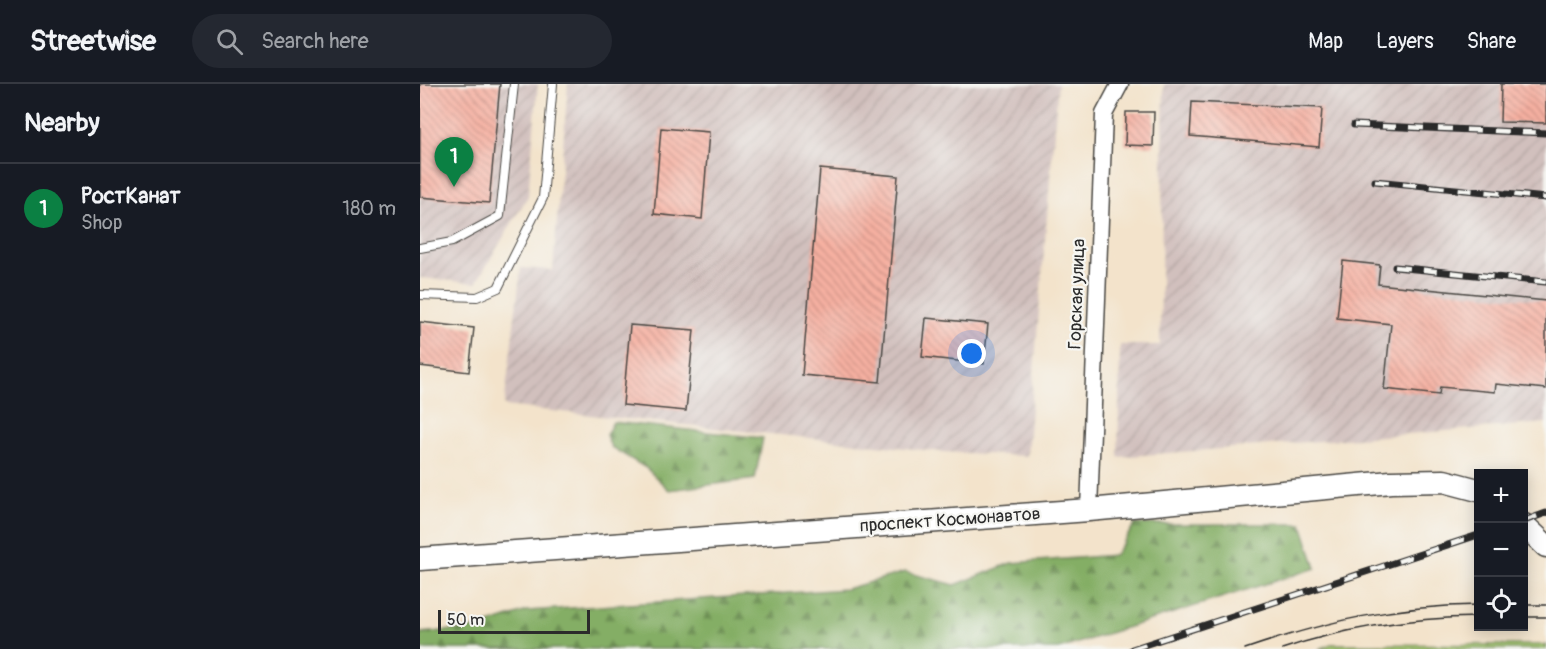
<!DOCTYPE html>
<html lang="en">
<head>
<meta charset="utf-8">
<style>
	:root { --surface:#171b24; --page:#242831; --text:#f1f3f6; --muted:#9ea1a6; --line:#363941; --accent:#0b8043 }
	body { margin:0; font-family:Pangolin,sans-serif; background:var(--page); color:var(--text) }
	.controls { position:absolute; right:18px; bottom:18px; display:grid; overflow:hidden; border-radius:0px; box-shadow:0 3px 15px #0003 }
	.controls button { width:54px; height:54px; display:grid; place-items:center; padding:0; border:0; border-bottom:2px solid var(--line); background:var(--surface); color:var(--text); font:30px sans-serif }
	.scale { position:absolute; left:18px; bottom:15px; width:152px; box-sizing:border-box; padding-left:6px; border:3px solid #2b2b2b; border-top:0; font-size:16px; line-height:21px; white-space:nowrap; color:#2b2b2b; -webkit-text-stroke:4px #f6f6f2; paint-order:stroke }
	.you { position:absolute; left:552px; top:270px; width:21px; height:21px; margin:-15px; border:4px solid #fff; border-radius:50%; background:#1a73e8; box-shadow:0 0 0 9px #1a73e833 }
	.badge { display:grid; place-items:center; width:39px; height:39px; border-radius:50%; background:var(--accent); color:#fff; font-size:20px; font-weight:700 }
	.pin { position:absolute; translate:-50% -50px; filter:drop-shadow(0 2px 3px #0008) }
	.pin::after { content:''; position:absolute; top:32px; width:21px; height:18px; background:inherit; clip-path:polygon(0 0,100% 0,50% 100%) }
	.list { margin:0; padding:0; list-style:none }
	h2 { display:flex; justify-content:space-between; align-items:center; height:78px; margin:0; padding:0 24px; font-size:26px }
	h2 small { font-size:20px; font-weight:400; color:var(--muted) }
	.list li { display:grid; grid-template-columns:39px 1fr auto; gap:18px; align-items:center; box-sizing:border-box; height:90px; padding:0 24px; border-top:2px solid var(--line) }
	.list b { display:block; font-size:22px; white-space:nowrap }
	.list p { margin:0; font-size:20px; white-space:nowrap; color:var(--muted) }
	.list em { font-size:20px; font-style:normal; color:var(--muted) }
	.icon { flex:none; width:33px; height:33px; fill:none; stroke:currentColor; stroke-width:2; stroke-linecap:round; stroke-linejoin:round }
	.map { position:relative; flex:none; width:1126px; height:565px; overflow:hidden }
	header { display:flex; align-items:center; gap:36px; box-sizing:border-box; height:84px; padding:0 30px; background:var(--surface); border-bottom:2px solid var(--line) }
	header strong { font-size:28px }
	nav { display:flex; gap:33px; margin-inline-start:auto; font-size:21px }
	.search { width:420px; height:54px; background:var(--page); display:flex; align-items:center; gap:15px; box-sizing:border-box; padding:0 21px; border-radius:33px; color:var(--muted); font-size:22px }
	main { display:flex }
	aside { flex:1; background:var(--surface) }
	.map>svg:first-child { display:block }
	.industrial { fill:url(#industrial-furrows) }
	.forest { fill:url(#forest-firs); stroke:#586c48; stroke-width:1.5 }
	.garden { fill:#a6ca73; stroke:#687a4f; stroke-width:1.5 }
	.building { fill:url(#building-back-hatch) }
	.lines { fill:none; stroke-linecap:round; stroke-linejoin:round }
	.lane-casing { stroke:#494743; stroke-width:10 }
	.street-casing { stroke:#494743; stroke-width:19 }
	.secondary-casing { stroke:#494743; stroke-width:25 }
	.lane { stroke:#fff; stroke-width:8 }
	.street { stroke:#fff; stroke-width:16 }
	.secondary { stroke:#fff; stroke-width:22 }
	.tram { stroke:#2b2b2b; stroke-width:1.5 }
	.rail-casing { stroke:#2b2b2b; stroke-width:7 }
	.rail { stroke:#f6f6f2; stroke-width:4.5; stroke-dasharray:14; stroke-linecap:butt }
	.labels { text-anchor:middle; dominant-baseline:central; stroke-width:4.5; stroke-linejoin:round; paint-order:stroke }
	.street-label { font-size:18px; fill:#2b2b2b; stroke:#f6f6f2 }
</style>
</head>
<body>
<header>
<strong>Streetwise</strong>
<div class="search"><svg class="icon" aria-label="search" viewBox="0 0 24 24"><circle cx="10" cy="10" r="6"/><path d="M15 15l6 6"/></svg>Search here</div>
<nav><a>Map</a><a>Layers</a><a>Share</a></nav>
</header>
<main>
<aside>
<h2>Nearby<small></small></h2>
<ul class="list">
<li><span class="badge">1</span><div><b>РостКанат</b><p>Shop</p></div><em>180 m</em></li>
</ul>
</aside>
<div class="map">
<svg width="1126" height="565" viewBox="0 0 1126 565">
	<defs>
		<pattern id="industrial-furrows" width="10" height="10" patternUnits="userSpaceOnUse" patternTransform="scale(1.5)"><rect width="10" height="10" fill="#d1c0bd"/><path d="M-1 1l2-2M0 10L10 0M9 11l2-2" fill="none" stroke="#b4a5a3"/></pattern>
		<pattern id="forest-firs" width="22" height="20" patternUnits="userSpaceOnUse" patternTransform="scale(1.5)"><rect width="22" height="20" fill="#84ae65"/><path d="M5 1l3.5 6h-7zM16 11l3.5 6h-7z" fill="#6c8e53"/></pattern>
		<pattern id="building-back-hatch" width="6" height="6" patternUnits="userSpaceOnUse" patternTransform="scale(1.5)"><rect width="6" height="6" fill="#f6b0a1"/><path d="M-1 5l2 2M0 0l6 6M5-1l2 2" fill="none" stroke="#c78f83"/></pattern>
	</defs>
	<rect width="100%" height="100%" fill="#f6f6f2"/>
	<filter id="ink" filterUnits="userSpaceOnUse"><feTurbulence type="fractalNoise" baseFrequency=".0167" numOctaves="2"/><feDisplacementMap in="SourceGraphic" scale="12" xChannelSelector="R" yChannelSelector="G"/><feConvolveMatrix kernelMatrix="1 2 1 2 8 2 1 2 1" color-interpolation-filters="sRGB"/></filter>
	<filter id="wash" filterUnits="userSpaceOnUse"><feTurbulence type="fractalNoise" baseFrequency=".008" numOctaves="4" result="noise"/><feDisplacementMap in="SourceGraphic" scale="24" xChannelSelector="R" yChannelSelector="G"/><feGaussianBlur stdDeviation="1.35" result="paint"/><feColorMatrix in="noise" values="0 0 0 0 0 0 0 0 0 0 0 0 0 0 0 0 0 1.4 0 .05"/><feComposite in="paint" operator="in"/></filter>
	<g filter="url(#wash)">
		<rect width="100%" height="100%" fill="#f3e3cb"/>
		<path class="industrial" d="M0,0H118L108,112L56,199L0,194Z
			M148,0H638L607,372L523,368L84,322L101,184L133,186Z
			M744,0H1126V339L698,373L700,261H740Z"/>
		<path class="forest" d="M193,338L343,354L335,395L249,406L226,384L191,363L186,351Z
			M715,440H882L896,484L639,565H0V549L57,544L107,527L426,505L485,488L535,501L591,479L695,471Z"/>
		<path class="garden" d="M911,560L1126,561V565H899Z"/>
		<g id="blocks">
			<path class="building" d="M0,0H80L69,119L0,113Z
				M1081,0H1126V39L1080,38Z
				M772,18L902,24L899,63L770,52Z
				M706,28H734L733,62L705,61Z
				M241,44L289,48L282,135L234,130Z
				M400,85L478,92L460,298L382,291Z
				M923,177L960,181L958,200L1126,217V305L1076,300L1075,308L1020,303L1019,311L964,305L971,240L917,234Z
				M506,234L568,240L564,280L502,273Z
				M0,238L54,244L49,288L0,282Z
				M210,241L274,246L266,327L203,321Z"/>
		</g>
	</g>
	<g filter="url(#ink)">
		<use href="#blocks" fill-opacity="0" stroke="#494743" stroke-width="1.5"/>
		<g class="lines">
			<defs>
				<path id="lane" d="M0,164L32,158L80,132L94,0
					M0,211L57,213L78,204L123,114L133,0"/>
				<path id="street" d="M669,426L684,30L700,0"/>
				<path id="secondary" d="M1104,441L1126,462
					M0,475L669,426L971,398L1024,397L1058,406"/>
			</defs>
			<use href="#lane" class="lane-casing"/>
			<use href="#street" class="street-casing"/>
			<use href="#secondary" class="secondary-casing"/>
			<use href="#lane" class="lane"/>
			<use href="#street" class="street"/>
			<use href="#secondary" class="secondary"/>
			<path class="tram" d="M1104,521H1126
				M1104,533H1126
				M825,565C907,537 972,522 1058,521
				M862,565C926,543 991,534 1058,533"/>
			<defs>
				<path id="rail" d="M934,41L1126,49
					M955,97L1126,114
					M975,183L1126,198
					M1104,437L1126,429
					M712,565L1058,451"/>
			</defs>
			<use href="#rail" class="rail-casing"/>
			<use href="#rail" class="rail"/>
		</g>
	</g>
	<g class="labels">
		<g class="street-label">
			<text transform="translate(657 210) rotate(-88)">Горская улица</text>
			<text transform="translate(530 436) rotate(-4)">проспект Космонавтов</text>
		</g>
	</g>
</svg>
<div class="controls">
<button>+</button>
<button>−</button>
<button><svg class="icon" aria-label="locate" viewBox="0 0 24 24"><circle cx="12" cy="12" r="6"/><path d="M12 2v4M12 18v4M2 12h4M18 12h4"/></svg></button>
</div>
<div class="scale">50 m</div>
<div class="you"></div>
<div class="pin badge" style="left:34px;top:103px">1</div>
</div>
</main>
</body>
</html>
